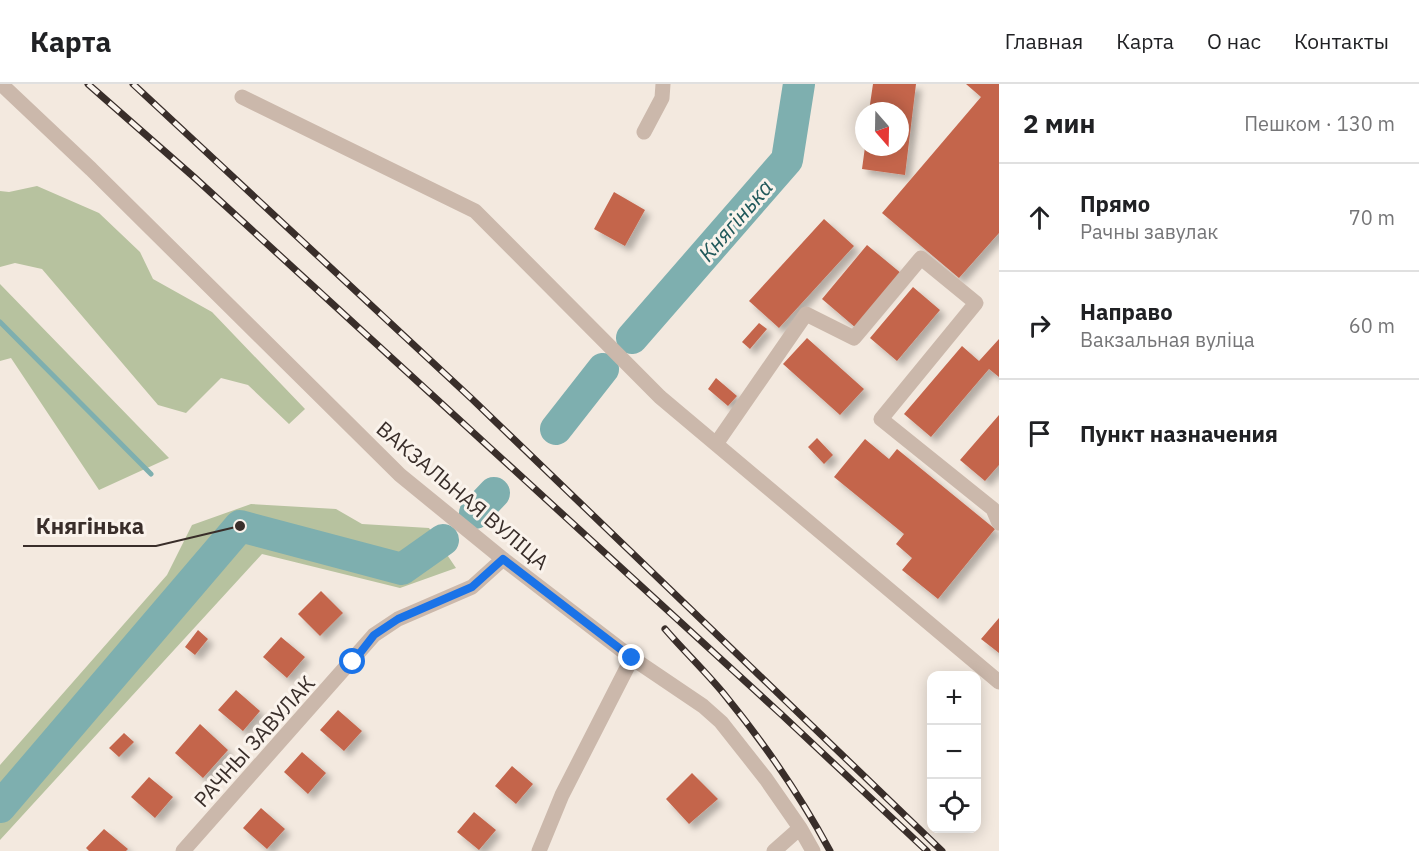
<!DOCTYPE html>
<html lang="ru">
<head>
<meta charset="utf-8">
<style>
	:root { --surface:#fff; --page:#f6f6f6; --text:#202124; --muted:#757577; --line:#e0e0e0 }
	body { margin:0; font-family:"IBM Plex Sans",sans-serif; background:var(--page); color:var(--text) }
	.controls { position:absolute; right:18px; bottom:18px; display:grid; overflow:hidden; border-radius:12px; box-shadow:0 3px 15px #0003 }
	.controls button { width:54px; height:54px; display:grid; place-items:center; padding:0; border:0; border-bottom:2px solid var(--line); background:var(--surface); color:var(--text); font:30px sans-serif }
	.compass { position:absolute; left:855px; top:18px; width:54px; height:54px; border-radius:50%; background:var(--surface); box-shadow:0 3px 15px #0003; rotate:160deg }
	.stop { position:absolute; width:18px; height:18px; margin:-14px; border:4px solid #1a73e8; border-radius:50%; background:#fff }
	.stop.end { background:#1a73e8; border-color:#fff; box-shadow:0 2px 6px #0008 }
	.list { margin:0; padding:0; list-style:none }
	h2 { display:flex; justify-content:space-between; align-items:center; height:78px; margin:0; padding:0 24px; font-size:26px }
	h2 small { font-size:20px; font-weight:400; color:var(--muted) }
	.list li { display:grid; grid-template-columns:39px 1fr auto; gap:18px; align-items:center; box-sizing:border-box; height:108px; padding:0 24px; border-top:2px solid var(--line) }
	.list b { display:block; font-size:22px; white-space:nowrap }
	.list p { margin:0; font-size:20px; white-space:nowrap; color:var(--muted) }
	.list em { font-size:20px; font-style:normal; color:var(--muted) }
	.icon { flex:none; width:33px; height:33px; fill:none; stroke:currentColor; stroke-width:2; stroke-linecap:round; stroke-linejoin:round }
	.map { position:relative; flex:none; width:999px; height:767px; overflow:hidden }
	header { display:flex; align-items:center; gap:36px; box-sizing:border-box; height:84px; padding:0 30px; background:var(--surface); border-bottom:2px solid var(--line) }
	header strong { font-size:28px }
	nav { display:flex; gap:33px; margin-inline-start:auto; font-size:21px }
	main { display:flex }
	aside { flex:1; background:var(--surface) }
	.map>svg:first-child { display:block }
	.green { fill:#b7c29f }
	.lines { fill:none; stroke-linecap:round; stroke-linejoin:round }
	.stream { stroke:#7eafaf; stroke-width:5 }
	.river { stroke:#7eafaf; stroke-width:32 }
	.building { fill:#c4654c; filter:url(#shadow) }
	.minor { stroke:#cbb8ab; stroke-width:15 }
	.rail-casing { stroke:#392e2a; stroke-width:7 }
	.rail { stroke:#faf3ec; stroke-width:4.5; stroke-dasharray:14; stroke-linecap:butt }
	.route { stroke:#1a73e8; stroke-width:8 }
	.labels { text-anchor:middle; dominant-baseline:central; stroke-width:6; stroke-linejoin:round; paint-order:stroke }
	.street-label { font-size:21px; fill:#392e2a; stroke:#faf3ec }
	.water-label { font-size:22px; font-style:italic; fill:#20585a; stroke:#faf3ec }
	.leader { fill:none; stroke:#392e2a; stroke-width:2 }
	.callout-dot { fill:#392e2a; stroke:#faf3ec; stroke-width:2 }
	.callout-label { font-size:22px; text-anchor:middle; font-weight:bold; fill:#392e2a; stroke:#faf3ec; stroke-width:6; stroke-linejoin:round; paint-order:stroke }
</style>
</head>
<body>
<header>
<strong>Карта</strong>
<nav><a>Главная</a><a>Карта</a><a>О нас</a><a>Контакты</a></nav>
</header>
<main>
<div class="map">
<svg width="999" height="767" viewBox="0 0 999 767">
	<defs>
		<filter id="shadow"><feDropShadow dx="5.5" dy="5.5" stdDeviation="3" flood-color="#0004"/></filter>
	</defs>
	<rect width="100%" height="100%" fill="#f3e9df"/>
	<path class="green" d="M37,102L99,129L140,168L153,195L212,228L305,325L289,340L248,301L221,294L186,329L158,321L42,185L15,179L0,183V107L9,108Z
		M0,200L169,374L99,406L11,274L0,277Z
		M251,420L336,425L362,440L429,444L456,484L400,504L262,470L0,756V681L167,491L192,441Z"/>
	<g class="lines">
		<path class="stream" d="M0,238L151,390"/>
		<path class="river" d="M632,254L787,76L799,0
			M556,345L603,285
			M475,429L494,409
			M0,723L240,442L402,485L443,456"/>
	</g>
	<path class="building" d="M873,0H916L905,91L862,85L865,63H900V27H869Z
		M966,0H999V149L959,194L882,129L981,13Z
		M614,108L645,126L625,162L594,145Z
		M824,135L854,162L779,244L749,217Z
		M867,161L902,190L856,244L822,215Z
		M913,203L940,226L897,277L870,254Z
		M759,239L767,245L750,265L742,258Z
		M807,254L864,305L840,331L783,280Z
		M999,255V293L989,285L931,353L904,330L962,262L979,277Z
		M716,294L737,312L728,322L708,305Z
		M999,331V381L985,397L960,376Z
		M817,354L833,371L824,380L808,363Z
		M865,355L889,375L897,365L995,445L938,515L902,486L912,474L896,460L904,450L834,393Z
		M321,507L343,529L320,552L298,530Z
		M999,534V569L981,555Z
		M198,546L208,555L195,571L185,563Z
		M281,553L305,573L287,594L263,573Z
		M236,606L260,627L243,647L218,626Z
		M338,626L362,647L344,667L320,646Z
		M200,640L228,666L203,694L175,669Z
		M124,649L134,658L119,673L109,664Z
		M302,668L326,689L308,710L284,688Z
		M512,682L533,700L516,720L495,702Z
		M692,689L718,715L689,740L666,715Z
		M149,693L173,713L155,734L131,713Z
		M261,724L285,745L267,765L243,744Z
		M474,728L496,746L479,766L457,748Z
		M104,745L128,765L126,767H89L86,764Z"/>
	<g class="lines">
		<path class="minor" d="M1,0L91,85L400,391L503,475L632,574L703,622L721,638L766,695L800,744L774,767
			M242,13L475,127L660,313L999,598
			M644,48L662,14L663,0
			M716,360L806,230L854,254L921,174L976,219L881,335L993,425L999,439
			M800,744L813,767
			M183,767L374,551L398,535L472,503L503,475
			M539,767L562,711L632,574"/>
		<defs>
			<path id="rail" d="M88,0L195,94L782,631L927,767
				M133,0L472,315L942,767
				M665,545C684,567 705,587 724,610C764,659 800,711 830,767"/>
		</defs>
		<use href="#rail" class="rail-casing"/>
		<use href="#rail" class="rail"/>
	</g>
	<g class="lines">
		<path class="route" d="M353,578L374,551L398,535L472,503L503,475L632,574"/>
	</g>
	<g class="labels">
		<g class="street-label">
			<text transform="translate(463 411) rotate(40)">ВАКЗАЛЬНАЯ ВУЛІЦА</text>
			<text transform="translate(254 657) rotate(-48)">РАЧНЫ ЗАВУЛАК</text>
		</g>
		<g class="water-label">
			<text transform="translate(735 136) rotate(-49)">Княгінька</text>
		</g>
	</g>
	<path class="leader" d="M240 442L156 462H23"/>
	<circle class="callout-dot" cx="240" cy="442" r="6"/>
	<g class="callout-label">
		<text x="90" y="450">Княгінька</text>
	</g>
</svg>
<div class="controls">
<button>+</button>
<button>−</button>
<button><svg class="icon" aria-label="locate" viewBox="0 0 24 24"><circle cx="12" cy="12" r="6"/><path d="M12 2v4M12 18v4M2 12h4M18 12h4"/></svg></button>
</div>
<svg class="compass" viewBox="-18 -18 36 36"><path d="M0-13l5 13h-10z" fill="#e53935"/><path d="M0 13l5-13h-10z" fill="#757577"/></svg>
<div class="stop" style="left:353px;top:578px"></div>
<div class="stop end" style="left:632px;top:574px"></div>
</div>
<aside>
<h2>2 мин<small>Пешком · 130 m</small></h2>
<ul class="list">
<li><svg class="icon" aria-label="ahead" viewBox="0 0 24 24"><path d="M12 20V5M6 11l6-6 6 6"/></svg><div><b>Прямо</b><p>Рачны завулак</p></div><em>70 m</em></li>
<li><svg class="icon" aria-label="right" viewBox="0 0 24 24"><path d="M7 20v-9h11M14 6l5 5-5 5"/></svg><div><b>Направо</b><p>Вакзальная вуліца</p></div><em>60 m</em></li>
<li><svg class="icon" aria-label="arrive" viewBox="0 0 24 24"><path d="M6 21V4h12l-3 4 3 4H6"/></svg><div><b>Пункт назначения</b></div></li>
</ul>
</aside>
</main>
</body>
</html>
